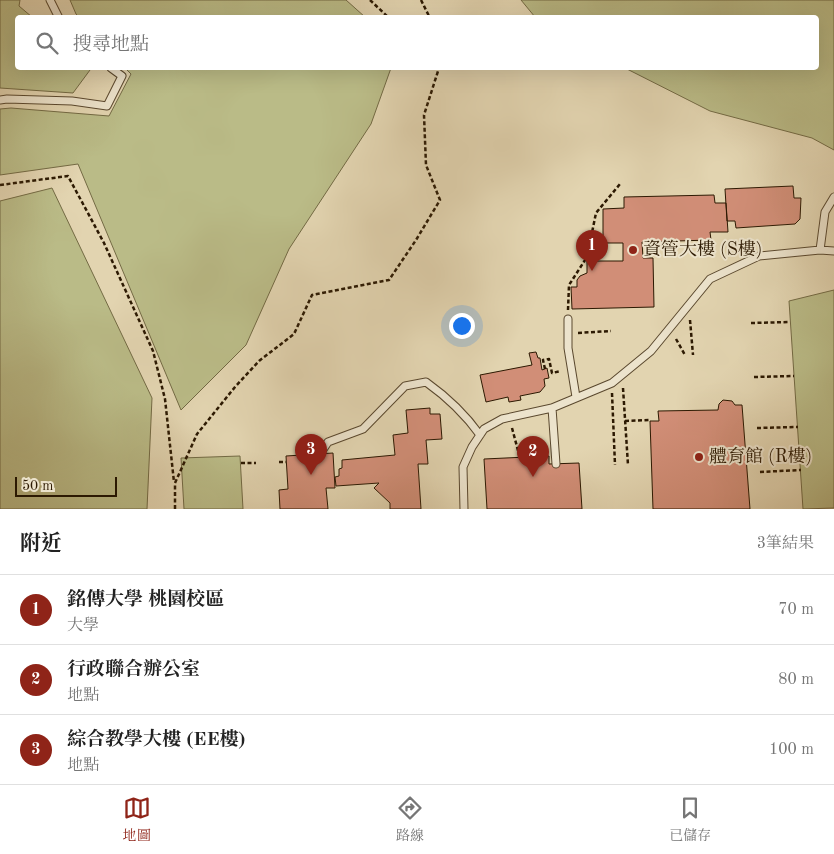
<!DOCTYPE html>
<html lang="zh-TW">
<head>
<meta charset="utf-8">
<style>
	:root { --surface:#fff; --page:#f2f2f2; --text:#222; --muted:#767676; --line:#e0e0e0; --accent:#8f2418 }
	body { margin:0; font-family:"Old Standard TT","Noto Serif TC",serif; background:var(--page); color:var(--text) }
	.scale { position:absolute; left:15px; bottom:12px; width:102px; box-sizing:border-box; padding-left:5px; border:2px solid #2c1902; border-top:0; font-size:14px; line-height:18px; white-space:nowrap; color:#2c1902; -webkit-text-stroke:4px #ece3cc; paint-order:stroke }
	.you { position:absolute; left:461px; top:325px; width:18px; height:18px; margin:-12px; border:4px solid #fff; border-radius:50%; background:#1a73e8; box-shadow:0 0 0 8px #1a73e833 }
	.badge { display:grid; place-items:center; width:32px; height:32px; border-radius:50%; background:var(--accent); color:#fff; font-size:16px; font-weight:700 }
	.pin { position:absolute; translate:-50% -41px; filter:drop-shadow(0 1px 2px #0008) }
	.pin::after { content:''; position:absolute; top:26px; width:18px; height:15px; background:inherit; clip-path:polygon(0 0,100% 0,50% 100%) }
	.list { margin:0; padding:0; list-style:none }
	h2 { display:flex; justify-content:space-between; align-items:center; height:65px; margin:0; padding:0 20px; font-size:21px }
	h2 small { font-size:16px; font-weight:400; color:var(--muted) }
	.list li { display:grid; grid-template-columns:32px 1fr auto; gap:15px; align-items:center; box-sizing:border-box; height:70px; padding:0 20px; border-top:1px solid var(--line) }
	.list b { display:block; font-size:19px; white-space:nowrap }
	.list p { margin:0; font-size:16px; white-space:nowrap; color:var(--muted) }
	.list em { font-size:16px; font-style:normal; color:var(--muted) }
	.icon { flex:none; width:28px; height:28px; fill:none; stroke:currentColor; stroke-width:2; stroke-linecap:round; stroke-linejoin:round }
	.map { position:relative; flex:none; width:834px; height:509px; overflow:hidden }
	.search { position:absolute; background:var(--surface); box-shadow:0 5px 20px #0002; left:15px; right:15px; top:15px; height:55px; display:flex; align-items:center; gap:12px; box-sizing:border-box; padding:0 18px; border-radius:5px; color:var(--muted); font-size:19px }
	.sheet { height:275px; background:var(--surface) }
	nav { display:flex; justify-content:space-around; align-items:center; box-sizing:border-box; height:70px; border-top:1px solid var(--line); background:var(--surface); font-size:14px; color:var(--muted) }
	nav a { display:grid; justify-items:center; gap:2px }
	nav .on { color:var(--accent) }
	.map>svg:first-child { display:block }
	.green { fill:#babb87; stroke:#736a44 }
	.building { fill:#d18e77; stroke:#2c1902 }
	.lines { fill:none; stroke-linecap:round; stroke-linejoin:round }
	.lane-casing { stroke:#5a482e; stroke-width:9 }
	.path { stroke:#2c1902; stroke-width:2.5; stroke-dasharray:4 2.5; stroke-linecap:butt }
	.lane { stroke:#ece3cc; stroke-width:7 }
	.poi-dot { fill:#8f2418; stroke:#ece3cc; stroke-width:2 }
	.labels { text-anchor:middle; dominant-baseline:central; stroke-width:4; stroke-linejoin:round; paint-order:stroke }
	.poi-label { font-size:18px; fill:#2c1902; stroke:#ece3cc; text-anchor:start }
</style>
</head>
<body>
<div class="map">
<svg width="834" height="509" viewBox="0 0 834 509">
	<rect width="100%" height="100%" fill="#e2d4b0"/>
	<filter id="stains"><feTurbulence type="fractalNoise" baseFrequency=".004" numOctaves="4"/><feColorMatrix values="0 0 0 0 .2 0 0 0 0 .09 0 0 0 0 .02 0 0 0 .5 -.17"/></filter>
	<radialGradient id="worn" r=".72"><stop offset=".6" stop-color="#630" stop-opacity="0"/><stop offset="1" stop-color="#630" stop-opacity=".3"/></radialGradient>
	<path class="green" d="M0,0H20L19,6L32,17L18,18V68H88L90,70L73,93L0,88Z
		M70,0H346L365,17H79L76,14Z
		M521,0H834V150L812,138L710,111L625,68H816V18L535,17Z
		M125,68H391L371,124L289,249L246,345L181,410L78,164L0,175V109L11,108L109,116L131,74Z
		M52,188L152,398L147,509H0V201Z
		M834,290V508L803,509L789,301Z
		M240,456L243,509H184L181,458Z"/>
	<path class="building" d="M793,186L794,198H801L800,219L795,224L736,228L735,221H727L725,189Z
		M714,195L715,203H726L728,232H710L711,240L642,242L643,258H653L654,307L572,309L571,287H577V280L580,276L587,273V261H623V243H603V209L624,208V197Z
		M536,352L538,358H540L542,370L547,368L549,378L544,379L545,386L540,392L520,396L521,400L509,402L508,397L486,402L480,375L532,365L529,353Z
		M723,400L732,401L735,405H742L750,509H653L650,421H659L658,411L718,410L719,404Z
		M430,408V414H440L442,439L426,440L428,464H418L421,509H390V503L374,488L379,483L336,486L335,477L339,476V469L342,468V460L395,455L393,435L408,433L406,410Z
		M333,453L335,488H326L328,509H280L279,490L288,489L286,456Z
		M549,456V464L579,463L582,509H487L484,459Z"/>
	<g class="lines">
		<defs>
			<path id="lane" d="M50,0L59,18
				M0,100L7,99L72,101L107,106L122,76L111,68
				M820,250L825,212L834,197
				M568,319V348L576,397
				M552,408L556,464
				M320,454L328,442L363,429L405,386L426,382C447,397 465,414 480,435
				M464,509L463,467L472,447L484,429L502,419L552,408L612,383L651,351L710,279L759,256L820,250L834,251"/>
		</defs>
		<use href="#lane" class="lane-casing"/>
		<path class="path" d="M370,0L389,18
			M421,0L430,18
			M0,185L68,176L104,243L153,351L165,399L174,482
			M568,310L569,285L587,257L596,213L620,184
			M690,320L693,355
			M751,323L790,322
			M578,333L611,331
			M676,339L685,355
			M545,369L543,360L549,359L552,373L561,371
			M754,377L794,376
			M623,388L628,465
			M612,393L615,465
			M625,421L649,420
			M512,428L520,458
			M757,428L798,427
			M279,462H286
			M241,463H256
			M760,472L801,470
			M175,509V483L197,434L235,387L259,361L294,334L312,295L389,280L416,240L440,200L426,165L424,115L439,68"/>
		<use href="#lane" class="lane"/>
	</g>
	<g class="poi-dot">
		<circle cx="633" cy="250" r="5"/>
		<circle cx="699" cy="457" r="5"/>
	</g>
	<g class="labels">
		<g class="poi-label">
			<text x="643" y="250">資管大樓 (S樓)</text>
			<text x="709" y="457">體育館 (R樓)</text>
		</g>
	</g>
	<rect width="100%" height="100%" filter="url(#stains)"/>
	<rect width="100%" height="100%" fill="url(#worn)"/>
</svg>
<div class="scale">50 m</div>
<div class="you"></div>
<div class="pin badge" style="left:592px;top:271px">1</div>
<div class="pin badge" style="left:533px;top:477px">2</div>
<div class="pin badge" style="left:311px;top:475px">3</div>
<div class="search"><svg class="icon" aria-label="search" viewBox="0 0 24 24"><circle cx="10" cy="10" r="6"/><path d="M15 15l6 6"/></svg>搜尋地點</div>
</div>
<section class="sheet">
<h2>附近<small>3筆結果</small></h2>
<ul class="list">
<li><span class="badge">1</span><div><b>銘傳大學 桃園校區</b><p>大學</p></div><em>70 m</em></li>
<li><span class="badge">2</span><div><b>行政聯合辦公室</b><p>地點</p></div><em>80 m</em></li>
<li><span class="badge">3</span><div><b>綜合教學大樓 (EE樓)</b><p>地點</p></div><em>100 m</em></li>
</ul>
</section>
<nav>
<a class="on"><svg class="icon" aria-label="map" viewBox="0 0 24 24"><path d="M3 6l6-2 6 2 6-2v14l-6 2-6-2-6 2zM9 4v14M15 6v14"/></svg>地圖</a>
<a><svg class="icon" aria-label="directions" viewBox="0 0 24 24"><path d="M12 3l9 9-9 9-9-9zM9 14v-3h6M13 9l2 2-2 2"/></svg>路線</a>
<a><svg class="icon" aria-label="saved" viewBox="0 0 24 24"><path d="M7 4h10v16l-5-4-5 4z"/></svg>已儲存</a>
</nav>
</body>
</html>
